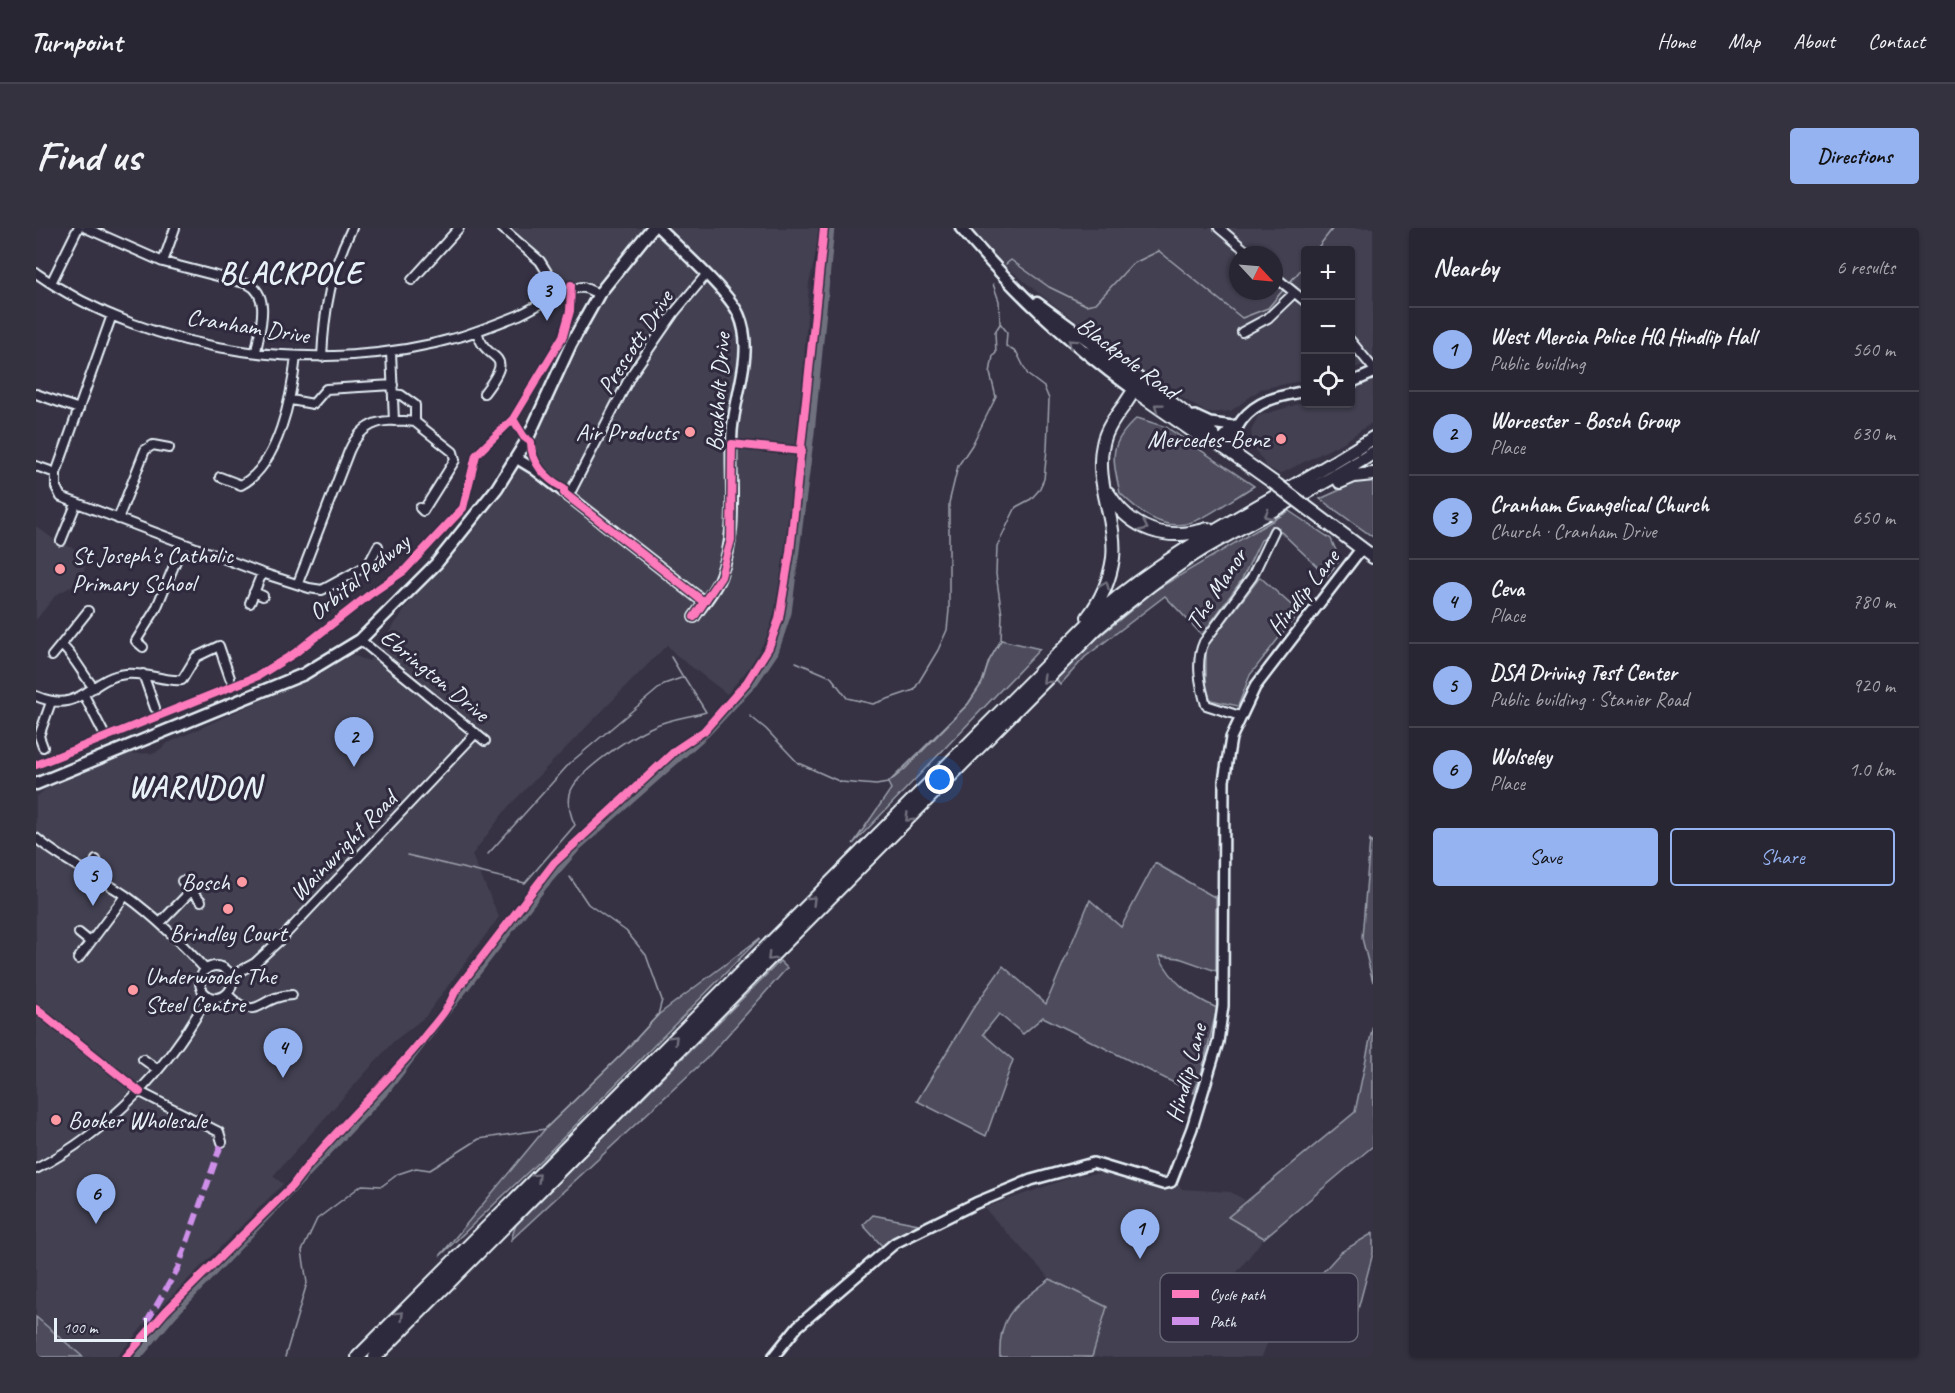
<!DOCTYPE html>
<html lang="en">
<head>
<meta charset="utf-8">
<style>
	:root { --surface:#282633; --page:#34323f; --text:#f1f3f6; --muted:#a5a5ac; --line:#44434e; --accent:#95b2f1 }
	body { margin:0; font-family:Caveat,sans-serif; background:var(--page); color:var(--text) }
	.controls { position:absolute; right:18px; top:18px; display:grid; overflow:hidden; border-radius:6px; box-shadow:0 2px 4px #0004 }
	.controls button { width:54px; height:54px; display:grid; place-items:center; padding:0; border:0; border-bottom:2px solid var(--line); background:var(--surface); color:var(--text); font:30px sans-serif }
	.compass { position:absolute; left:1193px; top:18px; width:54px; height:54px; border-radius:50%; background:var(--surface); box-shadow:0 2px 4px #0004; rotate:116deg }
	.scale { position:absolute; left:18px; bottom:15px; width:93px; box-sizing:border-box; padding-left:6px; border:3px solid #e8f1f8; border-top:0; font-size:16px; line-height:21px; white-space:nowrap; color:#e8f1f8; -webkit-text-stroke:4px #2f2a3d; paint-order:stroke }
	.you { position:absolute; left:904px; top:552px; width:21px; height:21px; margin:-15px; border:4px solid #fff; border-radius:50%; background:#1a73e8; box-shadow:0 0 0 9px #1a73e833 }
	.badge { display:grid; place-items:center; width:39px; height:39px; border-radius:50%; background:var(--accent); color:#111; font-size:20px; font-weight:700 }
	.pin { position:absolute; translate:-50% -50px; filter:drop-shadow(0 2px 3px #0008) }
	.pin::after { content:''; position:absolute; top:32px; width:21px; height:18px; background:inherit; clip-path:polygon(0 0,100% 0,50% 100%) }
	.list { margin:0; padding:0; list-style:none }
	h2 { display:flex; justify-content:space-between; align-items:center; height:78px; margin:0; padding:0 24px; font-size:26px }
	h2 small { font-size:20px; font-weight:400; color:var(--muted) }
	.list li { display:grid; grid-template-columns:39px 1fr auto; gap:18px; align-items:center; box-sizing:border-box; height:84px; padding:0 24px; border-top:2px solid var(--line) }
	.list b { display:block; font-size:22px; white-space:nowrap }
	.list p { margin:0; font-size:20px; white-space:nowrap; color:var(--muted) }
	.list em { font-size:20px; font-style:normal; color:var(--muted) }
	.actions { display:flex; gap:12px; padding:18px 24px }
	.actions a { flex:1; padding:14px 0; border:2px solid var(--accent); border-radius:6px; text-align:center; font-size:21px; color:var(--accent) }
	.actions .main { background:var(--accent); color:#111 }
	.icon { flex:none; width:33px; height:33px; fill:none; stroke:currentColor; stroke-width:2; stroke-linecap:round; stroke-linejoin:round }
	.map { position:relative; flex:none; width:1337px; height:1129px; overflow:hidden; border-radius:6px }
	header { display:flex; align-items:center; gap:36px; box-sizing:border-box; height:84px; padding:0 30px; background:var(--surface); border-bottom:2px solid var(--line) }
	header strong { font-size:28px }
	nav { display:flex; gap:33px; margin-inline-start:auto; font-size:21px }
	.intro { display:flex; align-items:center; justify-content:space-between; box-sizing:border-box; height:144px; padding:0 36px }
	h1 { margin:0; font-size:42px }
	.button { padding:15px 27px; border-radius:6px; background:var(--accent); color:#111; font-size:21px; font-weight:700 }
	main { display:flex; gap:36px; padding:0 36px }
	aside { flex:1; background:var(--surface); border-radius:6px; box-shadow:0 2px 4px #0004 }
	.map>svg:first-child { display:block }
	.built { fill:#433f51; fill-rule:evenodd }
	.green { fill:#4d4b5c; stroke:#9a9eaa; stroke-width:1.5 }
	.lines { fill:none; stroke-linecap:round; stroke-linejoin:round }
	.stream { stroke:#a0a4af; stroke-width:1.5 }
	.canal { stroke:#70717f; stroke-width:7 }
	.minor-casing { stroke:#e8f1f8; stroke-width:12 }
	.tertiary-casing { stroke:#e8f1f8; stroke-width:14 }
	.secondary-casing { stroke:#e8f1f8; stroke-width:15 }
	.primary-casing { stroke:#e8f1f8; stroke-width:16 }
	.trunk-casing { stroke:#e8f1f8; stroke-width:16 }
	.minor { stroke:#2f2a3d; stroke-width:8 }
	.tertiary { stroke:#2f2a3d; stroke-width:9 }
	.secondary { stroke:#2f2a3d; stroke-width:10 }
	.primary { stroke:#2f2a3d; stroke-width:12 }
	.trunk { stroke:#2f2a3d; stroke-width:12 }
	.primary-bridge-casing { stroke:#e8f1f8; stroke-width:16; stroke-linecap:butt }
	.primary-bridge { stroke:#2f2a3d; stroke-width:12 }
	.quiet { stroke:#ce8fe9; stroke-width:6; stroke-dasharray:12 6; stroke-linecap:butt }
	.cycleway-casing { stroke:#2f2a3d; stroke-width:11 }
	.cycleway { stroke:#fd7abc; stroke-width:8 }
	.oneway { stroke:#70707e }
	.poi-dot { fill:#ff9aa2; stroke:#2f2a3d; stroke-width:2 }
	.labels { text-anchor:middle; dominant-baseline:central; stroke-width:6; stroke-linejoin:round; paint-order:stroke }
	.street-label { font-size:24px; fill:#e8f1f8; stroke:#2f2a3d }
	.poi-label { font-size:24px; fill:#e8f1f8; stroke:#2f2a3d; text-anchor:end }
	.district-label { font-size:30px; font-weight:bold; letter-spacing:1.5px; fill:#e8f1f8; stroke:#2f2a3d }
	.key { fill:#2f2a3d; stroke:#666675; stroke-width:1.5 }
	.key-label { font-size:16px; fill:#e8f1f8 }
</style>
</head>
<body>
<header>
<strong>Turnpoint</strong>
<nav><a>Home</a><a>Map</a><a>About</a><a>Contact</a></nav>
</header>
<div class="intro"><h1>Find us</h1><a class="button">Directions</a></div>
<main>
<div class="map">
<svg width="1337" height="1129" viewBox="0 0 1337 1129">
	<rect width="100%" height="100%" fill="#363244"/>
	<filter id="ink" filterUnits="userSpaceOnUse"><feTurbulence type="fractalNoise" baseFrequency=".0167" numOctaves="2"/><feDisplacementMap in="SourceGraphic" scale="12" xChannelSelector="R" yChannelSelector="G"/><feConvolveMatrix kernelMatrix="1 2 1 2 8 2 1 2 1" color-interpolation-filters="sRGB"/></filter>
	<g filter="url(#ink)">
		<path class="built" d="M477,0H611L565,54L558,56L548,52L537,53L518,49L507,32L475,3Z
			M621,0H786L773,55L763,215L750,326L742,372L732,407L714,439L691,466L640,427L631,417L472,579L436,627L463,689L389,789L357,814L237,948L247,956L114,1090L81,1129H0V569L10,561L90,526L119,525L132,515L269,452L316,427L333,433L387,355L426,312L464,263L551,95L566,70Z
			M935,0H1337V132L1315,142L1314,22H1270L1269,152L1225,161L1195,183L1171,185L1125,157L1000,63L955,26ZM1202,27H1238V63H1202Z
			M1337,153V194L1308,214L1244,246L1231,239L1217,219L1215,203L1222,188L1269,174L1314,176L1315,161Z
			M0,298L20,313L54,327L43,354L20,367L0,392Z
			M1066,945L1123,962L1143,956L1146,961L1195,964L1209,972L1192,989L1228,1010L1180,1071L1238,1098L1226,1129H964V1105L976,1080L1014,1051L948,980L1042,947Z"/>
		<path class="green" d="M1101,190L1130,199L1218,258C1160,293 1141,321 1084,265C1076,229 1072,216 1101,190Z
			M1326,252H1337V309L1284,271Z
			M1253,283L1295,311L1304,332L1291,348L1244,303L1225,312L1205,353L1166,407L1129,368L1049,429L1024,457L1020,451L1053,417L1121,361Z
			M1224,349L1263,384L1214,447L1202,478L1175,472L1170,459V420Z
			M965,412L1004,421L817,616L855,561L852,555L932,476L946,455L953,433Z
			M1334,612L1337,617V754L1326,710Z
			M1119,635L1180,670V743L1143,730L1123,728C1137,755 1154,768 1181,780L1166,843L1158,865L1007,789L987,806L963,786L947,806L977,832L950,908L881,873L936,782L967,738L1010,776L1054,672L1085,699Z
			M724,710L513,924L404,1028L509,901L588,824L622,787Z
			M744,733L751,740L672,829L475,1012L480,996Z
			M1337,797V918L1228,1010L1192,989L1319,884Z
			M837,987L882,996L847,1019L827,997Z
			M1337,1005V1025L1317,1100L1301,1112L1278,1110L1238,1098L1305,1024Z
			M1014,1051L1071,1079L1056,1129H964C962,1084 982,1076 1014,1051Z
			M0,1089L47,1129H0Z"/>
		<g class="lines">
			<path class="stream" d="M1280,22L1297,0
				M970,36L975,32L1013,59L1050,77L1060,75L1096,36L1123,23L1206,90L1232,80L1248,61
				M1253,55L1270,36
				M635,429L647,449
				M760,434L795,449L811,470L837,476L878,462L902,422L911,402L913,382V275L922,238L936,217L960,169L954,145L957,128L960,125L959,104L964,96
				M714,488L730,501L762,535L805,554L840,557L852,555L869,541L932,476L946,455L953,433L965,412L966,387L960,346L961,318L980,279L995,271L1003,262L1008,251L1011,221L1013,171L1008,159L992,147L981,125L970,118L971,104L964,95L963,73L957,56
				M371,627L489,655L539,597C534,587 532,577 534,566C538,545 597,507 616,499C632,491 653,489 670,484L648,449L628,456L534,535L452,626
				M249,1129L271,1055L266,1023L281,991L326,957L346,958L362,946L380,940L394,942L443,911L509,901L588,824L622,787L626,772L610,727L590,703L552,676L534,649"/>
			<path class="canal" d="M102,1129L137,1087L350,863L507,659L542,619L670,506L718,455L739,424L752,385L775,205L795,0"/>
			<defs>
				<path id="minor" d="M50,0L127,34L212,56C236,67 223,103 220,124
					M466,0L504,33L524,65
					M1183,0L1215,27
					M127,34L139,0
					M0,45C117,128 287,148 423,109C443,103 463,95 483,87C501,79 517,67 535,61L547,59L563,66
					M1238,48L1270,74
					M376,52L423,0
					M15,55L42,0
					M76,87L20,245V259L25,269L226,345L273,360L286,362L332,337L342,318
					M441,103C449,138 483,120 448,165
					M1206,104L1232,90L1258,65
					M1314,112L1337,140
					M355,124L358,193
					M286,129C288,83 295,41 316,0
					M0,166L43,181
					M357,166L365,167L379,177V194
					M255,172L277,176L290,161L357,157
					M0,238L20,245
					M184,249L205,257C243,237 256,167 260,128
					M532,269L595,147L638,85L669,48
					M82,291L109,222L117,217L133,220
					M25,313L40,276
					M262,355L313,223C327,192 347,190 379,194L417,224L419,232L387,283L384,280
					M218,364L227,368
					M214,375L226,345
					M52,383L25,417C38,427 46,446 58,460
					M324,412L449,513
					M107,419L100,413L120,381L147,316
					M16,428L25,417
					M107,446L119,480
					M48,467L67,504
					M0,468C46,488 53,449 90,446C110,444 129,454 146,452L160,429L183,418L194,450
					M1204,488L1170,477C1164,456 1159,434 1168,414L1216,349L1238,303
					M7,519L3,508L15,474
					M0,610C27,633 59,647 89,667C120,689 145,715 170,742
					M55,646L60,632
					M146,653L165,673
					M124,695L155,663
					M43,705L54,714
					M42,731L89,668
					M164 754a16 16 0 1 1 32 0a16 16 0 1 1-32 0Z
					M195,748L219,735L245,711L440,505
					M191,766C223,797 221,768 256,767
					M107,831L122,842
					M104,864L183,904L186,914
					M0,941C73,903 133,841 172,768"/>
				<path id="tertiary" d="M623,0C642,19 694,65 703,87C719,124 699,165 696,203C693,251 703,302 685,347C680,362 667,376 658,389
					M1314,155L1337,145
					M1159,188L1174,195L1197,198
					M1182,215L1199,197
					M1190,221C1196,211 1200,200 1206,192C1222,171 1245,168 1270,163
					M480,230L498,241L668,374
					M737,1129L762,1098L859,1015L940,975L995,952L1057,935L1127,956L1135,954L1156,900L1182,814L1187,778L1188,553L1195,510L1219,459L1325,321"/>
				<path id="secondary" d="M925,0C978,63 1031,113 1097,161
					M1001,75L1061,119
					M1081,134L1112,157
					M0,556L268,446L324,412L400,336L461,260L491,212L535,116L563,66L616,0"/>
				<path id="primary" d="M1112,157L1177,207L1182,215L1241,257
					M1098,162L1164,208L1182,215
					M1269,278L1337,329"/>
				<path id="trunk" d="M1056,115C1066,131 1098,149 1098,162
					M1304,254L1318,248L1337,246
					M1072,265C1095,302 1130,314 1172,301
					M1052,389C1065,372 1074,351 1077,330C1081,291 1058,254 1067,216C1070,201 1080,188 1089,176C1096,166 1099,157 1112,157
					M322,1129L1064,384C1147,312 1247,269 1337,210
					M339,1129L1060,401C1095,371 1131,343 1170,319C1225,287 1283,260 1337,225"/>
			</defs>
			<use href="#minor" class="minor-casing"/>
			<use href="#tertiary" class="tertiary-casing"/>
			<use href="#secondary" class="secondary-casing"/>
			<use href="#primary" class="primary-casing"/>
			<use href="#trunk" class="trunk-casing"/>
			<use href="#minor" class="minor"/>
			<use href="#tertiary" class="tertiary"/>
			<use href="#secondary" class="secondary"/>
			<use href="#primary" class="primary"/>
			<use href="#trunk" class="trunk"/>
			<defs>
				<path id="primary-bridge" d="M1241,257L1269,278"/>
			</defs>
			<use href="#primary-bridge" class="primary-bridge-casing"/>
			<use href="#primary-bridge" class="primary-bridge"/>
			<path class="quiet" d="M111,1094L142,1040L186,914"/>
			<defs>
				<path id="cycleway" d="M477,191L488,209L495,214C495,235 510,251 528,260V265L668,374
					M658,389L685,349L695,312L696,216L766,223
					M0,537L222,448L259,425L333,367L368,343L427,280L440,227L477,191L527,108L534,83L535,57
					M0,781L104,864
					M90,1129L130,1083L256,958C294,906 344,863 385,813C398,796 411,784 419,764L518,635L641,521L668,503L711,454L733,419L743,391L754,324L788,0"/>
			</defs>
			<use href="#cycleway" class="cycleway-casing"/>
			<use href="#cycleway" class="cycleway"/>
		</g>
		<defs><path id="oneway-chevron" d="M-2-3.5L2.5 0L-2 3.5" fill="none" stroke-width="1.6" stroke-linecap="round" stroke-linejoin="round" transform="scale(1.5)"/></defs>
		<g class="oneway">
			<use href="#oneway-chevron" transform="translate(1036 115) rotate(-138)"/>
			<use href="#oneway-chevron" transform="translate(1122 179) rotate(-143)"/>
			<use href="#oneway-chevron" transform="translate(1232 287) rotate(152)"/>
			<use href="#oneway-chevron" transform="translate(1108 299) rotate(25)"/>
			<use href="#oneway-chevron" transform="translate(1069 357) rotate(-68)"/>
			<use href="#oneway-chevron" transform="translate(1010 452) rotate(135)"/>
			<use href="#oneway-chevron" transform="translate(873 590) rotate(135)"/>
			<use href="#oneway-chevron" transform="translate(776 672) rotate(-45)"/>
			<use href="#oneway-chevron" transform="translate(735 729) rotate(135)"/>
			<use href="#oneway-chevron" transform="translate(638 811) rotate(-45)"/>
			<use href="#oneway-chevron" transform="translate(501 949) rotate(-45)"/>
			<use href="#oneway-chevron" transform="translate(364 1087) rotate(-45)"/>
		</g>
	</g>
	<g class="poi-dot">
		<circle cx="654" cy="204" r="6"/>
		<circle cx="1245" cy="211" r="6"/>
		<circle cx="24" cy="341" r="6"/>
		<circle cx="206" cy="654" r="6"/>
		<circle cx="192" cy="681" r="6"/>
		<circle cx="97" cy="762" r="6"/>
		<circle cx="20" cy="892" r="6"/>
	</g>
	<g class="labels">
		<g class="street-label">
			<text transform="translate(212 98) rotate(9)">Cranham Drive</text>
			<text transform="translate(599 114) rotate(-57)">Prescott Drive</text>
			<text transform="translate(1092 130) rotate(37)">Blackpole Road</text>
			<text transform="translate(682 164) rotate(-86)">Buckholt Drive</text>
			<text transform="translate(323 349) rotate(-39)">Orbital Pedway</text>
			<text transform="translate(1180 361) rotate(-57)">The Manor</text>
			<text transform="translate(1267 364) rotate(-52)">Hindlip Lane</text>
			<text transform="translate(399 447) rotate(39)">Ebrington Drive</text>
			<text transform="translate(307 618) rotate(-46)">Wainwright Road</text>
			<text transform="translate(1150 845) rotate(-75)">Hindlip Lane</text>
		</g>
		<g class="poi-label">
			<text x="642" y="204">Air Products</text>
			<text x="1233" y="211">Mercedes-Benz</text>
			<text x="36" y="327" text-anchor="start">St Joseph's Catholic<tspan x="36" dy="28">Primary School</tspan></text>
			<text x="194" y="654">Bosch</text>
			<text x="192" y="705" text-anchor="middle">Brindley Court</text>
			<text x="109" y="748" text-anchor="start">Underwoods The<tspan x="109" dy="28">Steel Centre</tspan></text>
			<text x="32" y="892" text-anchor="start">Booker Wholesale</text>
		</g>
		<g class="district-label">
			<text x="255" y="45">BLACKPOLE</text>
			<text x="159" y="559">WARNDON</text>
		</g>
	</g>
	<rect x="1124" y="1045" width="198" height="69" rx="9" class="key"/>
	<rect x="1136" y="1062" width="27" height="8" fill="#fd7abc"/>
	<rect x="1136" y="1089" width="27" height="8" fill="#ce8fe9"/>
	<g class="key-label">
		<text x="1174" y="1072">Cycle path</text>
		<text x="1174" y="1099">Path</text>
	</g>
</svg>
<div class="controls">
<button>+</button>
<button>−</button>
<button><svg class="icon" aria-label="locate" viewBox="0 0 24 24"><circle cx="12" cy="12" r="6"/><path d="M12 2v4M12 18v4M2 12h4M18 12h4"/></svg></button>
</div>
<svg class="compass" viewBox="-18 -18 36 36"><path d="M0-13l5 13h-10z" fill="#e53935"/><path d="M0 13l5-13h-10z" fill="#a5a5ac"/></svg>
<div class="scale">100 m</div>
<div class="you"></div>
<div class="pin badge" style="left:1104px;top:1031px">1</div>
<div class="pin badge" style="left:318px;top:539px">2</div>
<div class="pin badge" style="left:511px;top:93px">3</div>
<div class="pin badge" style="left:247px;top:850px">4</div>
<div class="pin badge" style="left:57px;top:678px">5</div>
<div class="pin badge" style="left:60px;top:996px">6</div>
</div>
<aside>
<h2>Nearby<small>6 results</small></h2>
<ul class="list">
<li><span class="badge">1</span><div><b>West Mercia Police HQ Hindlip Hall</b><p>Public building</p></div><em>560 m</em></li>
<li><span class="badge">2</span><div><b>Worcester - Bosch Group</b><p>Place</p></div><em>630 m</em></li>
<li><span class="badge">3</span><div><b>Cranham Evangelical Church</b><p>Church · Cranham Drive</p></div><em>650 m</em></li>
<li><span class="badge">4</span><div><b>Ceva</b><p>Place</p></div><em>780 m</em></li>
<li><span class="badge">5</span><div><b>DSA Driving Test Center</b><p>Public building · Stanier Road</p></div><em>920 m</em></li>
<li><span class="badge">6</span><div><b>Wolseley</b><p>Place</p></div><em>1.0 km</em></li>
</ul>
<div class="actions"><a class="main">Save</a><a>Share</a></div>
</aside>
</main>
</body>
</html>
